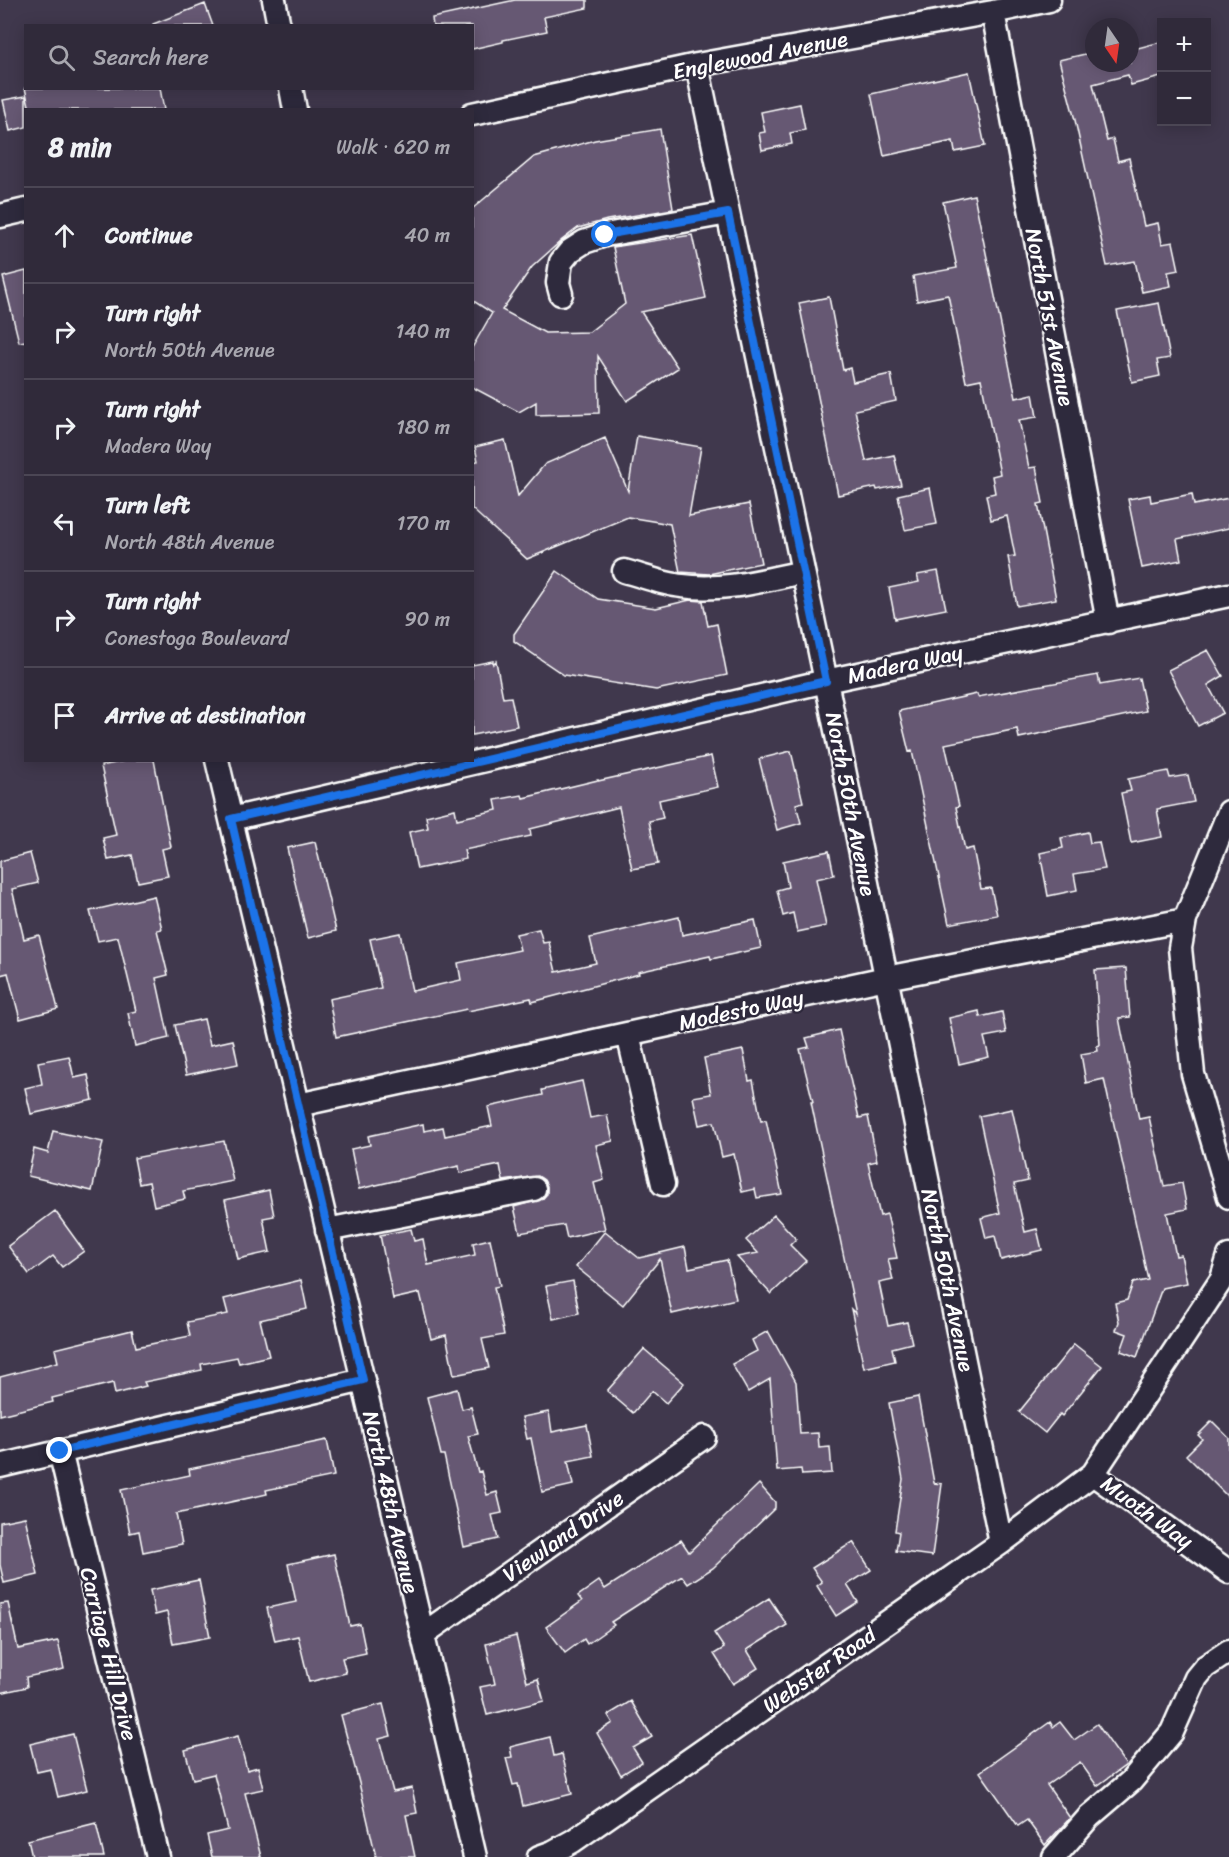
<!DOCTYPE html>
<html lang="en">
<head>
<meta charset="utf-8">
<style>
	:root { --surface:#302a3a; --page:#3c3645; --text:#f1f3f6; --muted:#a8a7af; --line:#4b4654 }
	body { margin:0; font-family:Sriracha,sans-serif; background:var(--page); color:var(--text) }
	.controls { position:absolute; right:18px; top:18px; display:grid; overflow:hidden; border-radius:0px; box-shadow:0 3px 15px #0003 }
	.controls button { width:54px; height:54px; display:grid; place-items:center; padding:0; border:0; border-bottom:2px solid var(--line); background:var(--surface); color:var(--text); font:30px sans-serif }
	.compass { position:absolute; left:1085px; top:18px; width:54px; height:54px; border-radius:50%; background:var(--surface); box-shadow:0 3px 15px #0003; rotate:167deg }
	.stop { position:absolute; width:18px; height:18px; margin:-14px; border:4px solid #1a73e8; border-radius:50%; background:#fff }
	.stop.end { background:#1a73e8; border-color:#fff; box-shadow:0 2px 6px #0008 }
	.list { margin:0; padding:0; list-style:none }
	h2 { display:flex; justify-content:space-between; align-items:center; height:78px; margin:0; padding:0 24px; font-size:26px }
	h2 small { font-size:20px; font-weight:400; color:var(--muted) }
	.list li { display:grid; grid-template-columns:39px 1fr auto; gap:18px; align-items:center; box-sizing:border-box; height:96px; padding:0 24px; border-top:2px solid var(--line) }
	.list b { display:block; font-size:22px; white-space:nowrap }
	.list p { margin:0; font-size:20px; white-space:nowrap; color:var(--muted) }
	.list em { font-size:20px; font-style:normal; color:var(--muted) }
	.icon { flex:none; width:33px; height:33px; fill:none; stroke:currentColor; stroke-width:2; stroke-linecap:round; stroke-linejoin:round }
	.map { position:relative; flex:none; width:1229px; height:1857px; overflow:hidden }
	.search { position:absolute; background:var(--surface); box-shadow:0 3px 15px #0003; left:24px; top:24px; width:450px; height:66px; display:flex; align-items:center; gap:15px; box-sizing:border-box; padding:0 21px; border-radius:0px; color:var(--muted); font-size:22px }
	.panel { position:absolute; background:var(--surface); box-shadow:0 3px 15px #0003; left:24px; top:108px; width:450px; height:654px; border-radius:0px }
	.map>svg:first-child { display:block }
	.building { fill:#665873; stroke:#fff; stroke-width:1.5 }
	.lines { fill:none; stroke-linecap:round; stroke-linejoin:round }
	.minor-casing { stroke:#fff; stroke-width:27 }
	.minor { stroke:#2f2a3d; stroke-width:22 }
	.route { stroke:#1a73e8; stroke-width:8 }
	.labels { text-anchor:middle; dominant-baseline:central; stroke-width:4.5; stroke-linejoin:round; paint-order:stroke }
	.street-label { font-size:22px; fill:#fff; stroke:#2f2a3d }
</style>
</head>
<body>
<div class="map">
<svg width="1229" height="1857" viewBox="0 0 1229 1857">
	<rect width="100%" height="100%" fill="#40384d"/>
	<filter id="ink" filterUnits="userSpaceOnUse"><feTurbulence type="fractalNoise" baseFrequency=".0167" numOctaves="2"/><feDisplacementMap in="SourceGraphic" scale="12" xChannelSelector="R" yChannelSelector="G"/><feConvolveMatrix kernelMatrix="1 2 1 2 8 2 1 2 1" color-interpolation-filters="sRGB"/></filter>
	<g filter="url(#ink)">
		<path class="building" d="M515,0H587V8L544,17L547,31L503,40V42L472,49V26H433L432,18Z
			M205,4L213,26H153V24Z
			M1161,42V77L1131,85L1128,75L1093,84L1107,141L1113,139L1118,161L1129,158L1144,226L1158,223L1162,244L1173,242L1179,270L1168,272L1171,286L1142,292L1135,261L1107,266L1075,120L1059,60L1094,52V63H1130V50Z
			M969,72L985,146L955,152L953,141L884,156L871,94Z
			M25,88H160L164,110H30Z
			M26,96V127L10,131L3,100Z
			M800,104L805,130L790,133L792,144L762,150L759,133L765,132L761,112Z
			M660,129L673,209L607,220L578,228L562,240L532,267L502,310L545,333L589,332L625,304L613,247L692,235L706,298L641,312L678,368L627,401L598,356L599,413L536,415V402L519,412L472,387V348L492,313L472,300V209L534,157L595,140Z
			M974,195L1016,398L1033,394L1037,417L1019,420L1029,468L1036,467L1043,503L1038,504L1056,599L1017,606L1008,557L1015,556L1007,516L991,520L986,495L995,493L992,476L1000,474L981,379L966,382L948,295L917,301L913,276L957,268L943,202Z
			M26,271V341L19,342L3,277Z
			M829,297L843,370L850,368L853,382L891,374L896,401L855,410L866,461L894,455L901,485L877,490L876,487L838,495L799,303Z
			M1159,303L1170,358L1157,360L1160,376L1132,382L1117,311Z
			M637,436L701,447L689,516L749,504L761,563L709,574L680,572L670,524L628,517L527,559L472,509V462L478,461L475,447L505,440L518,496L545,464L605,438L628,491Z
			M930,488L937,524L905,530L898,495Z
			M1192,494L1194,505L1229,498V528L1177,539L1181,560L1142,568L1128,499L1150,495L1151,502Z
			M557,571L598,599L656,608L690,600L703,601L708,626L717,624L727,675L656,690L564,675L514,641V634Z
			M938,571L946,609L895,619L889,588L919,582L917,575Z
			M1208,650L1223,676L1208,685L1223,713L1198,726L1168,670Z
			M493,661V664L496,661L503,698L511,697L517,726L472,735V665Z
			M1098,675L1100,685L1139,678L1146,711L1019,738L1017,729L945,744L959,806L956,807L965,850L973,848L981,889L991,888L997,915L949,924L912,751L909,752L899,711L977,694L978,697Z
			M791,751L803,802L796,804L801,823L777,830L759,759Z
			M711,756L718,787L659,800L663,818L649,821L658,864L632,869L619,807L530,829L531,836L464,850L466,859L417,869L409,832L428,828L426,816L455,809L457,819L497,810L495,800L522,795L523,798L598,780V781Z
			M130,760H154L171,847L162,849L168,876L138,882L132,855L108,860L103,838L116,835L101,766Z
			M1168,771L1170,778L1188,775L1194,802L1157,809L1162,837L1131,843L1121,793L1131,791L1128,779Z
			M1088,832L1090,843L1099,842L1105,869L1074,874L1077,890L1048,896L1040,853L1063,848L1061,838Z
			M315,842L336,931L308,938L287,848Z
			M829,851L834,875L816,879L826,926L797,932L793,913L783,916L777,890L788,887L783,861Z
			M30,853L38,883L12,889L24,939L39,935L58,1009L20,1019L8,973L0,975V861Z
			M154,896L162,929L157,930L168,975L156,978L169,1038L135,1046L128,1013L136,1011L118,937L98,941L90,911Z
			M679,917L682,935L755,920L761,948L711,959L710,956L638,972L639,974L532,1002L531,998L468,1011L467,1009L336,1037L329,999L381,988L370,939L400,933L412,991L461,980L458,963L520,950L516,934L539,929L543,943L549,942L556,972L596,963L590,938Z
			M1126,968L1130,1017L1119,1018L1139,1119L1149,1117L1164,1186L1182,1183L1187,1209L1167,1213L1176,1256L1181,1255L1187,1283L1162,1288L1137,1357L1121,1351L1127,1334L1116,1330L1119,1322L1115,1303L1127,1300L1133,1283L1148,1280L1104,1079L1086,1083L1081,1054L1098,1051L1097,1046L1100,1045L1095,970Z
			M979,1011L980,1017L1002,1012L1006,1033L984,1037L989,1057L959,1064L949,1018Z
			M204,1019L210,1045L233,1040L238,1064L186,1075L175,1025Z
			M839,1030L859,1118L868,1116L877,1161L868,1163L880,1216L887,1214L897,1258L888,1259L893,1280L879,1283L888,1326L907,1322L912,1343L892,1348L895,1361L864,1368L851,1309L856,1314L811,1102H813L800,1049L809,1047L806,1038Z
			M743,1050L749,1081L753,1080L761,1121L766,1120L782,1194L757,1198L755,1189L742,1192L734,1154L722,1157L714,1122L699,1125L693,1097L711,1094L704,1058Z
			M69,1056L74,1078L88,1075L93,1100L31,1114L25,1088L42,1084L38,1062Z
			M582,1081L590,1118L607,1115L613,1141L596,1145L604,1180L594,1183L605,1229L567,1238L564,1225L520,1233L514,1207L542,1199L547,1194V1186L544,1180L538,1176L503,1181L500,1165L460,1173L459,1166L359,1189L351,1149L370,1145L368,1136L423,1124L424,1131L443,1127L445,1136L492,1126L488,1107L543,1095L542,1090Z
			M1012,1109L1028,1181L1014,1184L1025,1232L1037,1229L1042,1250L1001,1260L995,1236L986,1238L981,1218L1000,1213L979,1116Z
			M53,1131L103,1142L92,1191L28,1176L34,1149L48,1153Z
			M224,1141L233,1181L183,1191L185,1199L154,1206L149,1182L139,1184L134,1158Z
			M269,1190L274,1216L263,1218L270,1252L238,1259L225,1200Z
			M55,1211L84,1251L62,1267L53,1256L29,1274L8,1246Z
			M774,1215L796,1239L790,1245L806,1261L771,1294L737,1257L758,1253L746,1240Z
			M411,1229L414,1241L423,1239L428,1265L475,1255L473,1243L490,1239L500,1286L494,1287L504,1335L482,1339L489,1368L454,1375L446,1335L431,1339L420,1293L393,1299L380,1235Z
			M605,1231L639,1258L685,1247L689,1268L727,1260L736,1299L672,1314L660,1259L623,1305L576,1267Z
			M301,1280L307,1309L260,1320L269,1356L239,1363L237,1357L201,1364L202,1370L144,1382L146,1386L115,1394L113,1383L52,1398L53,1402L0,1415V1377L58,1362L55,1349L132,1330L136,1347L190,1336L187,1322L228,1314L224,1299Z
			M573,1281L579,1313L553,1319L546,1286Z
			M768,1331L796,1382L800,1434L818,1433L819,1448L830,1447L832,1473L802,1475L801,1469L777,1471L770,1379L748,1392L732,1364L757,1351L752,1340Z
			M1074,1344L1102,1366L1062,1416L1060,1414L1045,1433L1019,1412Z
			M644,1349L684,1383L666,1403L652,1391L633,1413L607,1391Z
			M457,1389L462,1409L471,1407L478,1434L468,1436L478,1472L481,1471L487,1495L497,1492L502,1513L492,1515L498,1539L464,1547L444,1455H441L427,1397Z
			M918,1397L934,1483L942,1484L932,1556L896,1551L899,1532L895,1531L903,1479L889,1403Z
			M549,1412L552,1432L587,1425L593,1456L568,1461L573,1485L542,1492L531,1438L527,1439L522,1417Z
			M1212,1421L1229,1438V1498L1186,1455L1202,1439L1198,1435Z
			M327,1440L334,1476L266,1490L267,1494L176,1514L182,1544L143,1552L139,1531L130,1533L121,1490L190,1475L189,1469Z
			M759,1484L775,1502V1508L713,1568L688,1584L682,1576L611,1622L614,1625L587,1644L584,1639L565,1653L546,1627L582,1601L578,1596L599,1581L605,1589L681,1540L689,1552Z
			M25,1517L38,1575L4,1583L0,1565V1522Z
			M853,1542L871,1570L847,1585L858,1602L836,1616L817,1586L822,1582L812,1568Z
			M334,1554L350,1626L360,1624L366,1653L342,1658L346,1673L309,1682L298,1636L275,1641L267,1608L296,1602L288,1564Z
			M199,1580L210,1637L173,1644L167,1612L155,1615L150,1590Z
			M769,1598L787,1625L747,1650L758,1668L733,1684L714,1654L724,1648L714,1633Z
			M8,1603L18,1649L58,1641L64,1669L26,1677L27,1687L0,1693V1604Z
			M516,1636L527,1682L538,1679L544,1701L487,1715L480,1687L495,1684L486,1644Z
			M631,1701L652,1737L633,1748L642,1762L621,1775L597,1733L613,1723L608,1715Z
			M383,1704L391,1736L379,1739L393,1792L412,1788L417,1813L406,1815L415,1857H376L359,1783L341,1715Z
			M1050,1722L1053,1727L1060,1722L1074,1740L1097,1724L1126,1765L1097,1786L1080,1762L1047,1785L1070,1818L1045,1845L1027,1820L1018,1826L980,1772Z
			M73,1734L87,1790L58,1797L51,1769L37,1772L30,1744Z
			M238,1736L247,1770L258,1767L263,1789L245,1793L261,1857H212L207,1835L228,1830L214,1774L193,1779L185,1750Z
			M550,1737L554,1756L562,1754L572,1794L523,1806L518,1784L513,1785L506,1758L512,1757L510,1747Z
			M96,1823L104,1857H32L28,1840Z"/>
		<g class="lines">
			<defs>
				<path id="minor" d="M274,0L279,26
					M993,12L1108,622
					M697,65L826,681L1001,1543
					M291,88L295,110
					M472,114L697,65L993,12L1049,0
					M0,216L26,210
					M561,294L558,283L561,262L570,251L584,242L605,235L728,213
					M624,571C643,576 663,584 682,586C723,592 764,580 803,572
					M217,760L475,1857
					M1229,812L1185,920L1180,948L1193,1074L1229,1197
					M231,819L826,681L1229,595
					M628,1034L663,1184
					M298,1105L886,978L1185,920
					M327,1230L534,1189
					M60,1451L158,1857
					M0,1466L363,1380
					M1093,1474L1229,1572
					M422,1635L704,1437
					M539,1857L553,1852L573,1841L1001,1543L1093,1474L1222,1279L1229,1256
					M1054,1857L1089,1817L1131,1781L1172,1732L1196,1678L1205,1667L1229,1651"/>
			</defs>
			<use href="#minor" class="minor-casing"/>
			<use href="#minor" class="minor"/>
		</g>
	</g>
	<g class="lines" filter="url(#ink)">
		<path class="route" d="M60,1451L363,1380L231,819L826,681L728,213L605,235"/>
	</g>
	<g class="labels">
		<g class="street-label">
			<text transform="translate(760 55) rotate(-11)">Englewood Avenue</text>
			<text transform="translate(1050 317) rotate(79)">North 51st Avenue</text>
			<text transform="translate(905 664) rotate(-12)">Madera Way</text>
			<text transform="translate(851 804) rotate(79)">North 50th Avenue</text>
			<text transform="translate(741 1010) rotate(-12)">Modesto Way</text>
			<text transform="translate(948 1280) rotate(78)">North 50th Avenue</text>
			<text transform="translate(391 1502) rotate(77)">North 48th Avenue</text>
			<text transform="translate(1147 1512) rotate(36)">Muoth Way</text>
			<text transform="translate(563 1536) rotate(-35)">Viewland Drive</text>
			<text transform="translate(109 1654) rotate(76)">Carriage Hill Drive</text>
			<text transform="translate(819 1670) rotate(-35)">Webster Road</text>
		</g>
	</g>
</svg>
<div class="controls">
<button>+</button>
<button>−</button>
</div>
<svg class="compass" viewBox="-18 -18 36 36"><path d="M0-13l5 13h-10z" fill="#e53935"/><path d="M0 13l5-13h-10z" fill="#a8a7af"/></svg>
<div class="stop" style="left:605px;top:235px"></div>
<div class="stop end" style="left:60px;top:1451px"></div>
<div class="search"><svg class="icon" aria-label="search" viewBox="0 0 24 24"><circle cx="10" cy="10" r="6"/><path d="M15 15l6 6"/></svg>Search here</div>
<section class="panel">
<h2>8 min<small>Walk · 620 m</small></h2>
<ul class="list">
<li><svg class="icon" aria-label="ahead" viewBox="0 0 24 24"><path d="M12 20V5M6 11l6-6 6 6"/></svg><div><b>Continue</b></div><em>40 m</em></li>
<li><svg class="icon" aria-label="right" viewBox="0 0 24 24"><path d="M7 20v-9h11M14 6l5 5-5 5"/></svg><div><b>Turn right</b><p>North 50th Avenue</p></div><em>140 m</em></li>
<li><svg class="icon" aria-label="right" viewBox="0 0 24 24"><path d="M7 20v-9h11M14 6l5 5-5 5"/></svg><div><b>Turn right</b><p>Madera Way</p></div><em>180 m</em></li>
<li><svg class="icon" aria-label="left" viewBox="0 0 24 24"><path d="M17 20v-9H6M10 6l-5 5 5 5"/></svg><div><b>Turn left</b><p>North 48th Avenue</p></div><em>170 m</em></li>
<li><svg class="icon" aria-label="right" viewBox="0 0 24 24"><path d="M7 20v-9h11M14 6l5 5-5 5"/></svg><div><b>Turn right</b><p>Conestoga Boulevard</p></div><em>90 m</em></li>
<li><svg class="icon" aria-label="arrive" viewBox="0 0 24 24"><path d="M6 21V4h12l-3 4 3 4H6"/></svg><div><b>Arrive at destination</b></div></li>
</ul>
</section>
</div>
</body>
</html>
